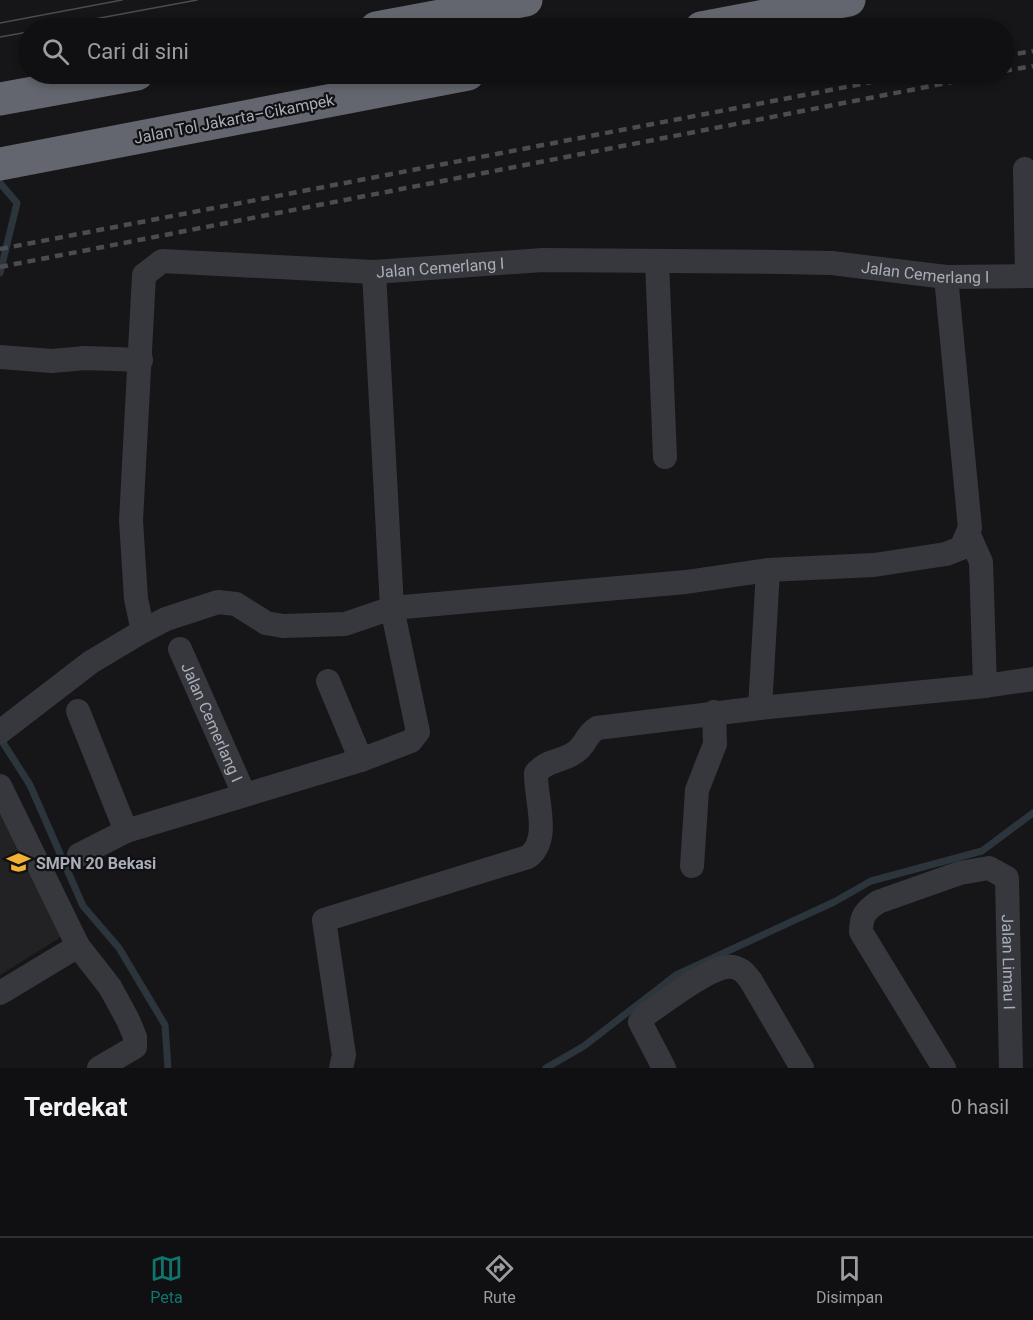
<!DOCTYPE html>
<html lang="id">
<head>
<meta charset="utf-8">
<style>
	:root { --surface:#101012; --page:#1e1e20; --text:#f1f3f6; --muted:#9c9d9f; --line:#303032; --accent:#0f766e }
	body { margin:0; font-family:Roboto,sans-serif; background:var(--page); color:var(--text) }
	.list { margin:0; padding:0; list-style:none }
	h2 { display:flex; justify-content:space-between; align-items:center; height:78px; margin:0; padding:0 24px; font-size:26px }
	h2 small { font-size:20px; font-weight:400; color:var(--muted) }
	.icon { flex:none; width:33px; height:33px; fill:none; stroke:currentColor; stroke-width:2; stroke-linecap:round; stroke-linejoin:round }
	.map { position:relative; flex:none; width:1033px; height:1068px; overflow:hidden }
	.search { position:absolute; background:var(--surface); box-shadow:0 3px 9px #0003; left:18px; right:18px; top:18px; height:66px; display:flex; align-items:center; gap:15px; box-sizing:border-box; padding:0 21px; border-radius:33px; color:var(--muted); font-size:22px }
	.sheet { height:168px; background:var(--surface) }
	nav { display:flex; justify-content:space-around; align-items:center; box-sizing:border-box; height:84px; border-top:2px solid var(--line); background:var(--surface); font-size:16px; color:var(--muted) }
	nav a { display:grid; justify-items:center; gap:3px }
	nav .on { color:var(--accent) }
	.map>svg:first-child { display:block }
	.built { fill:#222225 }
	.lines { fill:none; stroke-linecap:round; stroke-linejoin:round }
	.stream { stroke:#2c353c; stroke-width:7 }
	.minor { stroke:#37383d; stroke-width:24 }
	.highway { stroke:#63666e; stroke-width:33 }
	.tram { stroke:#4a4c52; stroke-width:1.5 }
	.rail { stroke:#4a4c52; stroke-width:4.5; stroke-dasharray:8 6; stroke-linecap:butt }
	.labels { text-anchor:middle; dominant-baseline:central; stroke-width:4.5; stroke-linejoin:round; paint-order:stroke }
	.street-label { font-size:16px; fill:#a8adb8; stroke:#111113 }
	.poi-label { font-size:16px; font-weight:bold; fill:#a8adb8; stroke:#111113; text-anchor:start }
</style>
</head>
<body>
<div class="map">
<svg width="1033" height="1068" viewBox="0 0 1033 1068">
	<rect width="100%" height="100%" fill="#161618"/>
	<path class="built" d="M0,795L72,930L0,975Z"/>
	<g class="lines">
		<path class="stream" d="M0,183L17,203L0,273
			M0,738L30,785L83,906L119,948L165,1025L168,1068
			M546,1068L584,1046L676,975L834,902L871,881L982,851L1033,813"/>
		<g class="minor">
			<path d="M1025,169L1027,276"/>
			<path d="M657,261L665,457"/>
			<path d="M0,357L52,361L85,358L141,360"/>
			<path d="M969,535L981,562L985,686"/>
			<path d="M143,631L166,619L218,602L236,604L266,623L283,626L345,624L392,608L686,582L768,570L874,565L946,554L961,548L970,528L946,277"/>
			<path id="s1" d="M180,649L244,794"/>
			<path d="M328,681L361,760"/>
			<path d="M760,708L985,686L1033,679"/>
			<path d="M78,711L126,831"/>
			<path id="s2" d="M0,732L91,662L143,631L136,599L131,521L144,275L162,261L374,272L543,260L781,262L832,263L946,277L1033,276"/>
			<path d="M0,786L78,946L110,987L128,1020L135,1037V1047L99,1068"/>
			<path d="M79,855L126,831L361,760L411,741L418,732L392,608L374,272"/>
			<path d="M692,866L697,790L715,744L714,712"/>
			<path d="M0,993L78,946"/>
			<path d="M341,1068L344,1055L324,920L528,857C552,839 535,799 536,773C547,759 565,762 578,750C586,743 587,734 597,728L760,708L768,570"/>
			<path d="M664,1068L640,1022L648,1013C665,1002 713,963 733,967C742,969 745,973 751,981L802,1068"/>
			<path id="s3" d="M944,1068L861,932C861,916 865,911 878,902L960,873L989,868L1007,878L1011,1068"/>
		</g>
		<path class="highway" d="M376,28L526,0
			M701,28L849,0
			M0,99L137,74
			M0,164L468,74"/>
		<path class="tram" d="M0,23L122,0
			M46,28L197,0
			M0,37L28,32"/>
		<path class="rail" d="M1004,56L1033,51
			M1004,71L1033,66
			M0,249L914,74
			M0,267L993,74"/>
	</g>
	<defs>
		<symbol id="school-bare" viewBox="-9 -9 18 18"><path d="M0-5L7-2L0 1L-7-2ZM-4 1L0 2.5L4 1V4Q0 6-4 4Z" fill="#f2b134" stroke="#111113" stroke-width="2.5" paint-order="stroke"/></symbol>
	</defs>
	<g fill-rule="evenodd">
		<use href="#school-bare" x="2" y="846" width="33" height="33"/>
	</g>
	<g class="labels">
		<g class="street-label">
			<text transform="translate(234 119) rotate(-11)">Jalan Tol Jakarta–Cikampek</text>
			<text stroke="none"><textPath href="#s2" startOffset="834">Jalan Cemerlang I</textPath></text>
			<text stroke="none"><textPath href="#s2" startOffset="1320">Jalan Cemerlang I</textPath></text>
			<text stroke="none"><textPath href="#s1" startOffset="80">Jalan Cemerlang I</textPath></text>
			<text stroke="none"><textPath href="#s3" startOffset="417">Jalan Limau I</textPath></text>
		</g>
		<g class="poi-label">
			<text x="36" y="863">SMPN 20 Bekasi</text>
		</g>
	</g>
</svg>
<div class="search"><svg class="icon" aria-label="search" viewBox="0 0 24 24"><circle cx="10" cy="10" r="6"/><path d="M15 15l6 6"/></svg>Cari di sini</div>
</div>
<section class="sheet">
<h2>Terdekat<small>0 hasil</small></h2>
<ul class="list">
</ul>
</section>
<nav>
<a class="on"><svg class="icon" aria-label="map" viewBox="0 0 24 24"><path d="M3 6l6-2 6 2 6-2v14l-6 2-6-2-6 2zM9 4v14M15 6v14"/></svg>Peta</a>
<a><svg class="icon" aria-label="directions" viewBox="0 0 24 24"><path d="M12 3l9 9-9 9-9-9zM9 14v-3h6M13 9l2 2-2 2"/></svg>Rute</a>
<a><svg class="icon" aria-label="saved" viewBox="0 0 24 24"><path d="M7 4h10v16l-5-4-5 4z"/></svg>Disimpan</a>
</nav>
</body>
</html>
